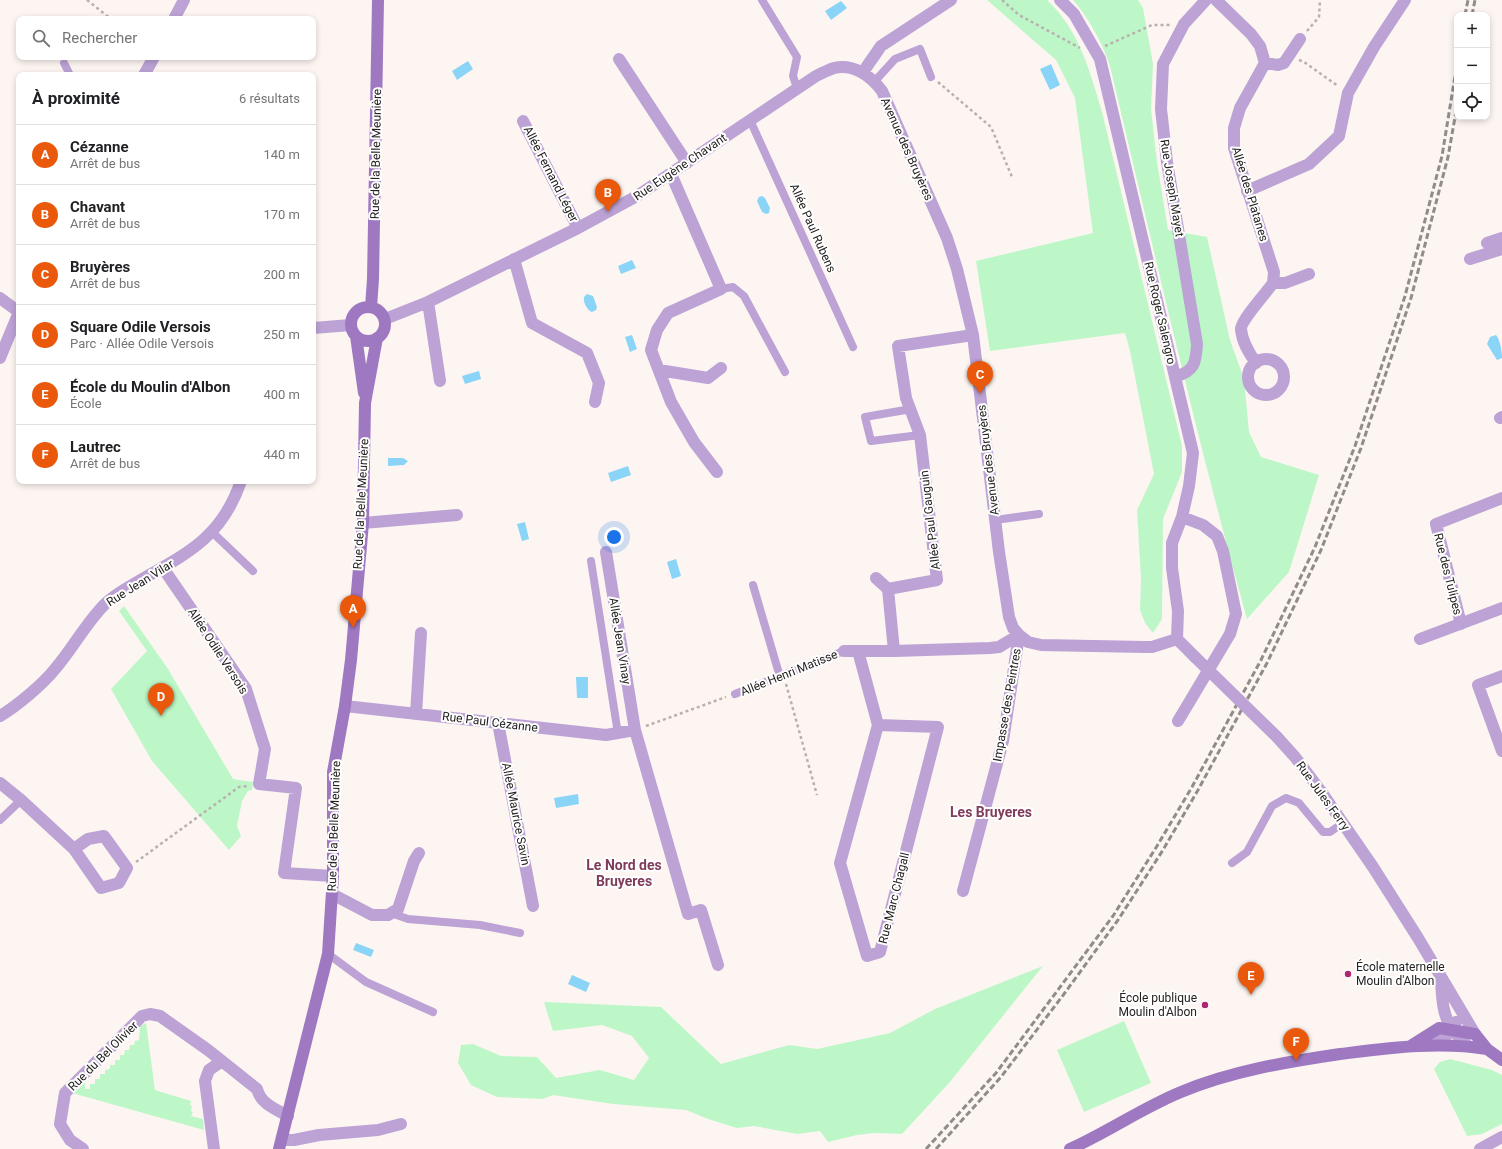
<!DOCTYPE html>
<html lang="fr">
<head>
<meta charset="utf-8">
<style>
	:root { --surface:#fff; --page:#f2f2f2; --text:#202124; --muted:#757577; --line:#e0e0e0; --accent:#ea580c }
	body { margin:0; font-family:Roboto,sans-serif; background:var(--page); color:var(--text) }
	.controls { position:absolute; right:12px; top:12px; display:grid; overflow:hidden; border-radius:8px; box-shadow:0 2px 6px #0003 }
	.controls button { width:36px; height:36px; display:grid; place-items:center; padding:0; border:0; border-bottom:1px solid var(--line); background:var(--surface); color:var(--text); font:20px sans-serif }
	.you { position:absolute; left:614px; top:537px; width:14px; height:14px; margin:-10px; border:3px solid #fff; border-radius:50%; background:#1a73e8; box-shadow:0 0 0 6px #1a73e833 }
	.badge { display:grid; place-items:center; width:26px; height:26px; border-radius:50%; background:var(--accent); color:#fff; font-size:13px; font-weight:700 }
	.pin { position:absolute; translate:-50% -33px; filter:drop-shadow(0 1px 2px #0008) }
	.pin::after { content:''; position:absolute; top:21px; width:14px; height:12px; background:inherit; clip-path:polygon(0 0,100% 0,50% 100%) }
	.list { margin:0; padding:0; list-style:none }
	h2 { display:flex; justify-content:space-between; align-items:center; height:52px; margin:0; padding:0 16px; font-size:17px }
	h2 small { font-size:13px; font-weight:400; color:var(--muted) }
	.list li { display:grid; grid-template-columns:26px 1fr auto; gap:12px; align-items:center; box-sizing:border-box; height:60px; padding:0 16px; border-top:1px solid var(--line) }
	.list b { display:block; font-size:15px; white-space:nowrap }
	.list p { margin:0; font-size:13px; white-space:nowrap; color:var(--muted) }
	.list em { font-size:13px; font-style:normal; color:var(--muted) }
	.icon { flex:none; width:22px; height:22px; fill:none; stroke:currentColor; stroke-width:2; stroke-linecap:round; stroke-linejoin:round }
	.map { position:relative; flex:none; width:1502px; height:1149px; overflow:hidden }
	.search { position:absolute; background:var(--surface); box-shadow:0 2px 6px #0003; left:16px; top:16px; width:300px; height:44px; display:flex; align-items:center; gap:10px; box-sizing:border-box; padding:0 14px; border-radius:8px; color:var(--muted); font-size:15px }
	.panel { position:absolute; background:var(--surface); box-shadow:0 2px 6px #0003; left:16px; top:72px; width:300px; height:412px; border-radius:8px }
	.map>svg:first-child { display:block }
	.green { fill:#bdf7c8 }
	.water { fill:#8ad4f7 }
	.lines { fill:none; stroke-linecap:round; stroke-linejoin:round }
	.path { stroke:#b8b1ae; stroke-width:2.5; stroke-dasharray:3 3; stroke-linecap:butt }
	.lane { stroke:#bca2d5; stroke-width:8 }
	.street { stroke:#bca2d5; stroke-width:12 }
	.secondary { stroke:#9f78c2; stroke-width:12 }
	.rail { stroke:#918c89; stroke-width:3; stroke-dasharray:6 3; stroke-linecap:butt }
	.street-bridge { stroke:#bca2d5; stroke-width:12 }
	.poi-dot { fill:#ae286f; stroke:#fff; stroke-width:1.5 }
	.labels { text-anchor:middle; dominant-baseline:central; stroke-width:4; stroke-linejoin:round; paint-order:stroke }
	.street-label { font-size:12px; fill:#242120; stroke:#fff }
	.poi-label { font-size:12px; fill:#242120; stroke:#fff; text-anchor:start }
	.quarter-label { font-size:14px; font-weight:bold; fill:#803d5b; stroke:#fff }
</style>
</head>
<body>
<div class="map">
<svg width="1502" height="1149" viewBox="0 0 1502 1149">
	<rect width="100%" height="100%" fill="#fdf5f1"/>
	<path class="green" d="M987,0H1047C1079,30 1090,71 1102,112L1182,446V472L1163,519L1162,619L1153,633L1145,623L1140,610L1141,579L1137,510L1154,474L1130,351L1125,333L990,351L976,261L1093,233L1075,98L1056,60Z
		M1073,0H1138L1143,8L1153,64L1151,109L1157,162L1168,230L1207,237L1230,340L1244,379L1249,432L1261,457L1319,475L1289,572L1247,619C1196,436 1154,251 1110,66C1103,44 1088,17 1073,0Z
		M124,606L168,669L233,779L253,782L252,790L248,791L242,801L237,826L241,836L229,850L152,761L111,689L147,651L119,611Z
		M1043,966L949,1083L902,1134L874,1133L857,1135L828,1142L820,1131L797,1134L754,1126L737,1128L708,1119L686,1110L613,1104L553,1095L543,1099L497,1097L471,1085L458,1063L461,1045L473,1044L501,1056L537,1057L556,1078L600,1070L634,1080L649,1058L632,1036L602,1025L553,1031L544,1002L661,1007L721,1064L789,1045L817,1049L890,1033L935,1009Z
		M1124,1021L1151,1083L1084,1112L1057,1050Z
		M146,1023L155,1090L191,1101L190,1105L192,1106L191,1111L193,1112L191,1116L203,1119L204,1130L72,1093L85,1079V1089H90V1084H95V1079H100V1074H105V1070L110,1069V1065H115V1060H120V1055H124L125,1050H129L130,1045H134L135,1041L139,1040L140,1026Z
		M1450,1059L1492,1070L1502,1075V1124L1482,1134L1467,1136L1434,1069L1440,1062Z"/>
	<path class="water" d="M841,1L847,8L831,20L825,11Z
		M468,61L473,69L457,80L452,71Z
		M1051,64L1060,85L1050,90L1040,69Z
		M762,196L765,198L770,208L769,213L766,214L762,212L757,201L759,197Z
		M632,260L636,268L621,274L618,266Z
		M587,294L593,296L597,307L596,310L592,312C587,310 583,302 584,297Z
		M632,335L637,349L630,352L625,337Z
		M1496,335C1500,339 1502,352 1502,358L1497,360L1487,344L1490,337Z
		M479,371L481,379L465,384L462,376Z
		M403,458L408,461L404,465L388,466V458Z
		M628,466L631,475L611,482L608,473Z
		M525,522L529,539L522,541L517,524Z
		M676,559L681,576L672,579L667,562Z
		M576,677H588V698H577Z
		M578,794L579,804L556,808L554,798Z
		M356,943L374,950L371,957L353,950Z
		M572,975L590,983L586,992L568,984Z"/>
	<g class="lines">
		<path class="path" d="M87,0L111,19
			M1002,0L1019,15L1080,48
			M1307,31L1319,17L1320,0
			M1105,46L1152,25H1170
			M1299,60L1304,62L1338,86
			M938,82L991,127L1012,177
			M786,684L817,795
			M646,726L726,697
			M136,862L239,787L249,786"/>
		<path class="lane" d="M762,0L797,57L793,76L797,88
			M64,63L70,75
			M875,81L895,59L920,49L931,77
			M750,120L853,347
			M721,289L733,287L744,296L785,372
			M911,409L865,417L871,441L920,435
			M995,520L1039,514
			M212,532L253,571
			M591,561L618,734
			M753,585L780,677
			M735,694L844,651
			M0,820L21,800
			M1232,863L1247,852L1272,806L1286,798L1299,803L1323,832H1330L1343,823
			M391,913L408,919L480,925L520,933
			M328,954L366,982L433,1012"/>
		<path class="street" d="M1060,0L1074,14L1100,59L1193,453L1189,486L1182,517L1172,543V568L1178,611L1177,639
			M1216,0L1251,34L1260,46L1265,63L1240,108L1234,128V148L1274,272L1273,283
			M174,19L184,0
			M619,59L687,163
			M1265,63L1278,65L1284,63L1300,39
			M863,72L881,46L951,0
			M144,75L154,57
			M523,121L578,228
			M671,174L721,289L668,313L657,330L651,350L671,402L694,442L717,472
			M1247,191L1309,164L1339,136L1348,93L1374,47L1405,0
			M1487,243L1502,238
			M514,259L532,323L587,353L599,383L595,402
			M1470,259L1502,249
			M0,298L19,312
			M428,302L440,381
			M385,319L428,302L578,228L637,196L816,76C822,73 828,70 834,68C853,63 871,76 882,91L947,238L957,269L973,335L999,552L1009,617L1013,628L1019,635L1028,642L1041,645L1145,647H1152L1177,639
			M313,328L351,325
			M0,358L19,312
			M1248 377a18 18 0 1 1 36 0a18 18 0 1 1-36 0Z
			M1256,363C1249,353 1242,342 1241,329C1241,320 1267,292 1273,283H1285L1309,274
			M659,370L708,378L721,368
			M1175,377C1194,371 1196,364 1197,344L1167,162L1161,109L1163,64L1184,24L1206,0
			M1500,418L1502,417
			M363,523L457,515
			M606,552L635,730L688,914L701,910L718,965
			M163,568L246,689L265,749L259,784L296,788L284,873L333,876
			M876,578L888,589L937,580L920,435L906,398L898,346L973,335
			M888,589L894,651
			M1461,624L1436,524L1502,498
			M1177,639L1195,657
			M1420,639L1502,608
			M844,651H894L990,648L999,647L1019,635
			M858,651L878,725L938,727L880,952L867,956L840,863L878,725
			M1502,676L1478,685L1502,751
			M345,706L606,735L635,730
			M416,714L421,633
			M0,716C17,706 43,684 55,669C73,648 86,623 105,604C116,593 132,585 146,577C192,551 223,534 241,481
			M1178,721L1230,634L1236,614L1223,551L1217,536L1203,525L1182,517
			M498,723L533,906
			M1277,737L1295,757L1320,790L1373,867L1418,938L1475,1034
			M0,783L21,800L74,849L101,888L119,883L127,868L104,836L88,839L74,849
			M963,891L1003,741L1019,635
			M332,894L372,915H388L398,909L414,861L419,853
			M1441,980C1442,996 1442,1016 1453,1030C1457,1036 1463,1041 1468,1046
			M1433,1045L1447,1035L1456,1022
			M282,1140H294L319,1135L378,1130L401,1124
			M83,1149L70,1140L60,1124L65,1093L142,1016L150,1014L160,1016L208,1050L257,1089C261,1104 275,1109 288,1116
			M214,1149L205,1081L209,1070L222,1061
			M1480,1149L1502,1137"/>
		<path class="secondary" d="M371,307L373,279L378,0
			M351 324a17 17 0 1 1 34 0a17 17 0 1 1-34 0Z
			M356,336L364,393
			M1412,1045L1439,1028L1475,1034L1487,1049L1502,1060
			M279,1149L328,954L333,876V772L345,706L351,660L363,523L365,403L377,338
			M1070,1149C1108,1132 1142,1108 1181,1092C1231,1071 1286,1062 1340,1054C1389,1048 1438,1041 1487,1049"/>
		<path class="rail" d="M1465,15L1468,0
			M1472,15L1475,0
			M926,1149L996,1073L1113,916L1157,846L1192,787L1261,660L1315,547L1355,446L1405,296L1442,156L1457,64
			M936,1149L1001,1077L1064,994L1118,920L1163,850L1198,790L1267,663L1321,550L1361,448L1411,298L1448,157L1457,106"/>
		<path class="street-bridge" d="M1195,657L1277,737"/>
	</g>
	<g class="poi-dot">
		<circle cx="1348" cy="974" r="4"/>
		<circle cx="1205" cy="1005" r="4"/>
	</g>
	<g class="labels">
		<g class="street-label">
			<text transform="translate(907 149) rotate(66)">Avenue des Bruyères</text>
			<text transform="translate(376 154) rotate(-89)">Rue de la Belle Meunière</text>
			<text transform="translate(680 167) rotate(-34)">Rue Eugène Chavant</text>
			<text transform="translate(551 174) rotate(63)">Allée Fernand Léger</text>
			<text transform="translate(1172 188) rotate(81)">Rue Joseph Mayet</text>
			<text transform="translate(1250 194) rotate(73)">Allée des Platanes</text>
			<text transform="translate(813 228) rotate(66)">Allée Paul Rubens</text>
			<text transform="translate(1160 313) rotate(77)">Rue Roger Salengro</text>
			<text transform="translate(988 460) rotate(-97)">Avenue des Bruyères</text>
			<text transform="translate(361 504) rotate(-87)">Rue de la Belle Meunière</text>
			<text transform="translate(930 520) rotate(-97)">Allée Paul Gauguin</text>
			<text transform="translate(1448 574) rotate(76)">Rue des Tulipes</text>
			<text transform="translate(140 583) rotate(-32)">Rue Jean Vilar</text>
			<text transform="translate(620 641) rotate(81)">Allée Jean Vinay</text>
			<text transform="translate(218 651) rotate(57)">Allée Odile Versois</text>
			<text transform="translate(789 673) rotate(-22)">Allée Henri Matisse</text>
			<text transform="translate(1007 705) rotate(-80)">Impasse des Peintres</text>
			<text transform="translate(490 722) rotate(7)">Rue Paul Cézanne</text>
			<text transform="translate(1323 796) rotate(54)">Rue Jules Ferry</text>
			<text transform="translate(516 814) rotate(79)">Allée Maurice Savin</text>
			<text transform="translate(334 826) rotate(-88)">Rue de la Belle Meunière</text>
			<text transform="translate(894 898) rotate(-76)">Rue Marc Chagall</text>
			<text transform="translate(103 1056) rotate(-45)">Rue du Bel Olivier</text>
		</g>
		<g class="poi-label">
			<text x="1356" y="967">École maternelle<tspan x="1356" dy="14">Moulin d'Albon</tspan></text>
			<text x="1197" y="998" text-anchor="end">École publique<tspan x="1197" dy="14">Moulin d'Albon</tspan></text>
		</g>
		<g class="quarter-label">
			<text x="991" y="812">Les Bruyeres</text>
			<text x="624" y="865">Le Nord des<tspan x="624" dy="16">Bruyeres</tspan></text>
		</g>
	</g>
</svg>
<div class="controls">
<button>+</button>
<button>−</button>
<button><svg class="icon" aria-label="locate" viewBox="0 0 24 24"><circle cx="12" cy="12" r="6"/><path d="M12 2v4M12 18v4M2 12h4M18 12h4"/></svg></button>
</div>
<div class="you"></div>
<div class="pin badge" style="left:353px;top:628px">A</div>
<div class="pin badge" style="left:608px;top:212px">B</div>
<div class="pin badge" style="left:980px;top:394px">C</div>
<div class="pin badge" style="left:161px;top:716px">D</div>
<div class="pin badge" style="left:1251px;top:995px">E</div>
<div class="pin badge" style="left:1296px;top:1061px">F</div>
<div class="search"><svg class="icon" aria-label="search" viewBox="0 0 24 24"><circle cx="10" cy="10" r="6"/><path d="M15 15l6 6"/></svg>Rechercher</div>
<section class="panel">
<h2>À proximité<small>6 résultats</small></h2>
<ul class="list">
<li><span class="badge">A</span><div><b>Cézanne</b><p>Arrêt de bus</p></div><em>140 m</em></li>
<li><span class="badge">B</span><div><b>Chavant</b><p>Arrêt de bus</p></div><em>170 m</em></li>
<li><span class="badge">C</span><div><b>Bruyères</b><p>Arrêt de bus</p></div><em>200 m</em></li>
<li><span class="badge">D</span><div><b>Square Odile Versois</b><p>Parc · Allée Odile Versois</p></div><em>250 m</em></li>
<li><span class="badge">E</span><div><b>École du Moulin d'Albon</b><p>École</p></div><em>400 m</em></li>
<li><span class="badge">F</span><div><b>Lautrec</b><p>Arrêt de bus</p></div><em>440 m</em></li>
</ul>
</section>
</div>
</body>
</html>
